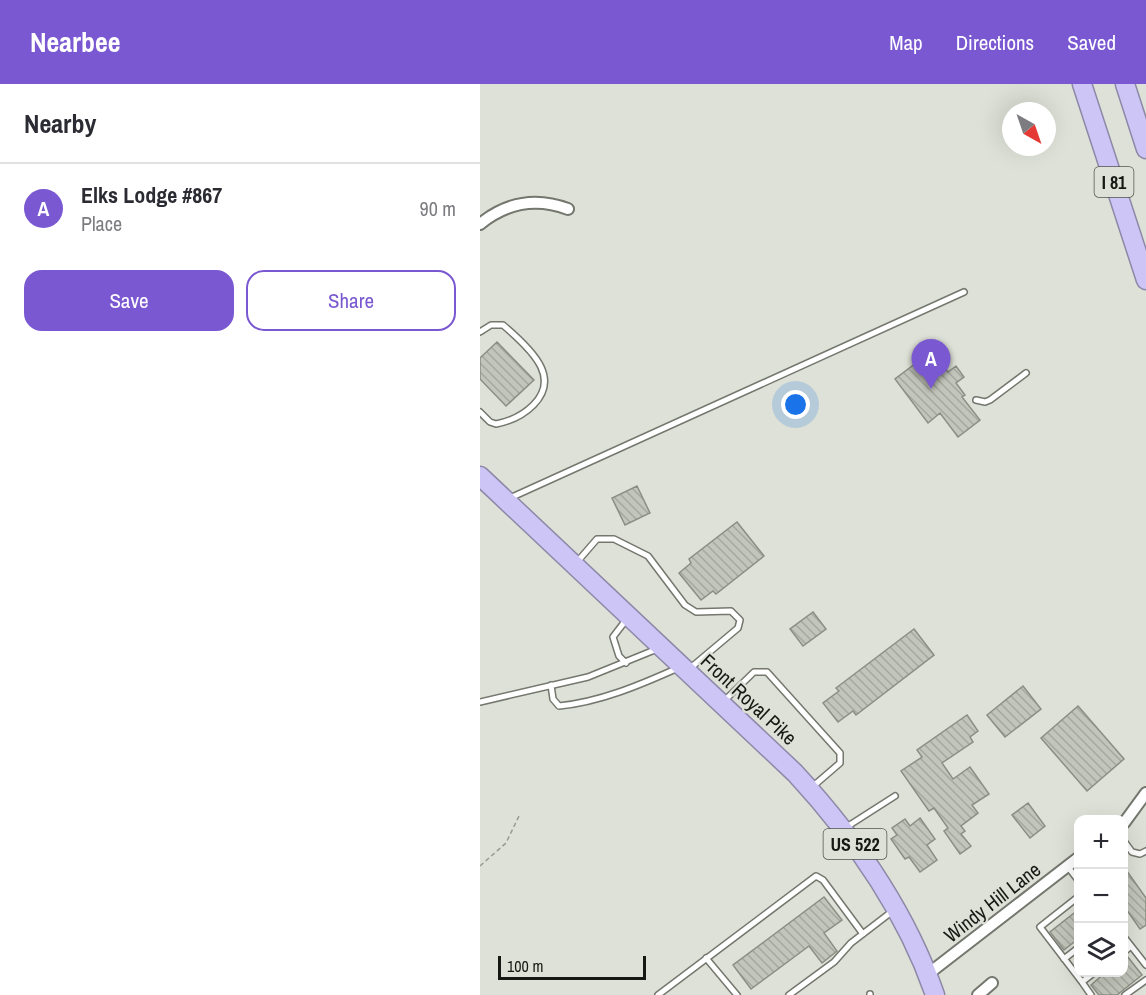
<!DOCTYPE html>
<html lang="en">
<head>
<meta charset="utf-8">
<style>
	:root { --surface:#fff; --page:#f7f7f7; --text:#2b2b33; --muted:#7c7c81; --line:#e1e1e2; --accent:#7a58d1 }
	body { margin:0; font-family:"Archivo Narrow",sans-serif; background:var(--page); color:var(--text) }
	.controls { position:absolute; right:18px; bottom:18px; display:grid; overflow:hidden; border-radius:12px; box-shadow:0 6px 24px #0002 }
	.controls button { width:54px; height:54px; display:grid; place-items:center; padding:0; border:0; border-bottom:2px solid var(--line); background:var(--surface); color:var(--text); font:30px sans-serif }
	.compass { position:absolute; left:522px; top:18px; width:54px; height:54px; border-radius:50%; background:var(--surface); box-shadow:0 6px 24px #0002; rotate:140deg }
	.scale { position:absolute; left:18px; bottom:15px; width:148px; box-sizing:border-box; padding-left:6px; border:3px solid #161814; border-top:0; font-size:16px; line-height:21px; white-space:nowrap; color:#161814; -webkit-text-stroke:4px #dee1d7; paint-order:stroke }
	.you { position:absolute; left:316px; top:321px; width:21px; height:21px; margin:-15px; border:4px solid #fff; border-radius:50%; background:#1a73e8; box-shadow:0 0 0 9px #1a73e833 }
	.badge { display:grid; place-items:center; width:39px; height:39px; border-radius:50%; background:var(--accent); color:#fff; font-size:20px; font-weight:700 }
	.pin { position:absolute; translate:-50% -50px; filter:drop-shadow(0 2px 3px #0008) }
	.pin::after { content:''; position:absolute; top:32px; width:21px; height:18px; background:inherit; clip-path:polygon(0 0,100% 0,50% 100%) }
	.list { margin:0; padding:0; list-style:none }
	h2 { display:flex; justify-content:space-between; align-items:center; height:78px; margin:0; padding:0 24px; font-size:26px }
	h2 small { font-size:20px; font-weight:400; color:var(--muted) }
	.list li { display:grid; grid-template-columns:39px 1fr auto; gap:18px; align-items:center; box-sizing:border-box; height:90px; padding:0 24px; border-top:2px solid var(--line) }
	.list b { display:block; font-size:22px; white-space:nowrap }
	.list p { margin:0; font-size:20px; white-space:nowrap; color:var(--muted) }
	.list em { font-size:20px; font-style:normal; color:var(--muted) }
	.actions { display:flex; gap:12px; padding:18px 24px }
	.actions a { flex:1; padding:14px 0; border:2px solid var(--accent); border-radius:18px; text-align:center; font-size:21px; color:var(--accent) }
	.actions .main { background:var(--accent); color:#fff }
	.icon { flex:none; width:33px; height:33px; fill:none; stroke:currentColor; stroke-width:2; stroke-linecap:round; stroke-linejoin:round }
	.map { position:relative; flex:none; width:666px; height:911px; overflow:hidden }
	header { display:flex; align-items:center; gap:36px; box-sizing:border-box; height:84px; padding:0 30px; background:var(--accent); color:#fff }
	header strong { font-size:28px }
	nav { display:flex; gap:33px; margin-inline-start:auto; font-size:21px }
	main { display:flex }
	aside { flex:1; background:var(--surface) }
	.map>svg:first-child { display:block }
	.building { fill:url(#building-back-hatch); stroke:#8b8e84; stroke-width:1.5 }
	.lines { fill:none; stroke-linecap:round; stroke-linejoin:round }
	.lane-casing { stroke:#74776e; stroke-width:8 }
	.street-casing { stroke:#74776e; stroke-width:14 }
	.highway-casing { stroke:#8d88a7; stroke-width:21 }
	.path { stroke:#989b93; stroke-width:1.5; stroke-dasharray:4.5 3; stroke-linecap:butt }
	.lane { stroke:#fff; stroke-width:5 }
	.street { stroke:#fff; stroke-width:10 }
	.highway { stroke:#cdc5f6; stroke-width:18 }
	.labels { text-anchor:middle; dominant-baseline:central; stroke-width:4.5; stroke-linejoin:round; paint-order:stroke }
	.shield { fill:#dee1d7; stroke:#52544e; stroke-width:1.5 }
	.shield-label { font-size:18px; font-weight:bold; fill:#161814 }
	.street-label { font-size:20px; fill:#161814; stroke:#dee1d7 }
</style>
</head>
<body>
<header>
<strong>Nearbee</strong>
<nav><a>Map</a><a>Directions</a><a>Saved</a></nav>
</header>
<main>
<aside>
<h2>Nearby<small></small></h2>
<ul class="list">
<li><span class="badge">A</span><div><b>Elks Lodge #867</b><p>Place</p></div><em>90 m</em></li>
</ul>
<div class="actions"><a class="main">Save</a><a>Share</a></div>
</aside>
<div class="map">
<svg width="666" height="911" viewBox="0 0 666 911">
	<defs>
		<pattern id="building-back-hatch" width="6" height="6" patternUnits="userSpaceOnUse" patternTransform="scale(1.5)"><rect width="6" height="6" fill="#c2c5ba"/><path d="M-1 5l2 2M0 0l6 6M5-1l2 2" fill="none" stroke="#a6a89f"/></pattern>
	</defs>
	<rect width="100%" height="100%" fill="#dee1d7"/>
	<path class="building" d="M17,258L54,296L26,322L0,295V274Z
		M452,267L468,288L476,282L484,293L476,299L485,311L482,313L500,336L478,353L460,329L448,339L415,295Z
		M157,402L170,429L145,441L132,414Z
		M257,438L284,472L236,510L233,507L221,516L199,489L211,479L209,475Z
		M333,528L346,545L323,562L310,545Z
		M434,545L454,571L376,631L373,627L358,638L343,619L359,607L356,604Z
		M543,602L561,625L525,653L507,631Z
		M598,622L644,675L607,707L561,654Z
		M487,631L498,647L490,653L493,658L462,679L473,695L490,683L509,710L492,721L498,729L481,742L485,747L481,750L491,762L480,770L464,747L468,744L454,724L449,727L421,687L442,673L437,666Z
		M548,719L565,742L550,754L532,731Z
		M440,734L455,755L447,761L457,776L440,788L429,773L425,775L411,755L417,751L412,744L425,735L430,742Z
		M644,783L666,814V841L660,845L644,822Z
		M344,813L362,836L344,849L357,867L342,879L329,862L271,905L253,881Z
		M598,826V855L584,866L570,848Z
		M647,872L662,891L637,911H619L611,901L626,888H644V873Z"/>
	<g class="lines">
		<defs>
			<path id="lane" d="M0,248L11,241H23C36,252 54,268 61,283C75,313 42,335 16,340L10,338L0,328
				M496,316L505,318L510,316L546,289
				M30,414L484,208
				M97,478L117,455H134L168,472L205,521L216,528L251,527L260,536L258,544L208,586
				M146,536L133,553L139,572L146,579
				M71,601L73,615L79,622C120,618 160,601 198,584
				M0,618L108,593L177,565
				M243,618L274,588H287L360,669V679L331,704
				M365,744L415,712
				M644,757L652,768L660,770L666,767
				M588,783L598,796
				M598,813L560,843L602,898L615,888
				M644,853L666,881
				M644,868L651,862
				M226,874L257,911
				M584,875L598,864
				M602,898L611,911
				M390,910V911
				M178,911L336,792L343,796L383,850
				M309,911L354,878L371,859L414,826
				M645,911L666,896"/>
			<path id="street" d="M0,140C26,119 56,113 88,125
				M644,739L666,709
				M448,890L598,774
				M498,911L512,899"/>
			<path id="highway" d="M602,0L666,196
				M645,0L666,65
				M0,392L315,689C375,754 426,827 455,911"/>
		</defs>
		<use href="#lane" class="lane-casing"/>
		<use href="#street" class="street-casing"/>
		<use href="#highway" class="highway-casing"/>
		<path class="path" d="M0,782L26,759L40,730"/>
		<use href="#lane" class="lane"/>
		<use href="#street" class="street"/>
		<use href="#highway" class="highway"/>
	</g>
	<g class="labels">
		<g class="shield">
			<rect x="614.5" y="83" width="39" height="30" rx="4.5"/>
			<rect x="343.5" y="745" width="63" height="30" rx="4.5"/>
		</g>
		<g class="shield-label">
			<text x="634" y="98">I 81</text>
			<text x="375" y="760">US 522</text>
		</g>
		<g class="street-label">
			<text transform="translate(269 615) rotate(43)">Front Royal Pike</text>
			<text transform="translate(512 818) rotate(-38)">Windy Hill Lane</text>
		</g>
	</g>
</svg>
<div class="controls">
<button>+</button>
<button>−</button>
<button><svg class="icon" aria-label="layers" viewBox="0 0 24 24"><path d="M12 4l9 5-9 5-9-5zM3 14l9 5 9-5"/></svg></button>
</div>
<svg class="compass" viewBox="-18 -18 36 36"><path d="M0-13l5 13h-10z" fill="#e53935"/><path d="M0 13l5-13h-10z" fill="#7c7c81"/></svg>
<div class="scale">100 m</div>
<div class="you"></div>
<div class="pin badge" style="left:451px;top:305px">A</div>
</div>
</main>
</body>
</html>
